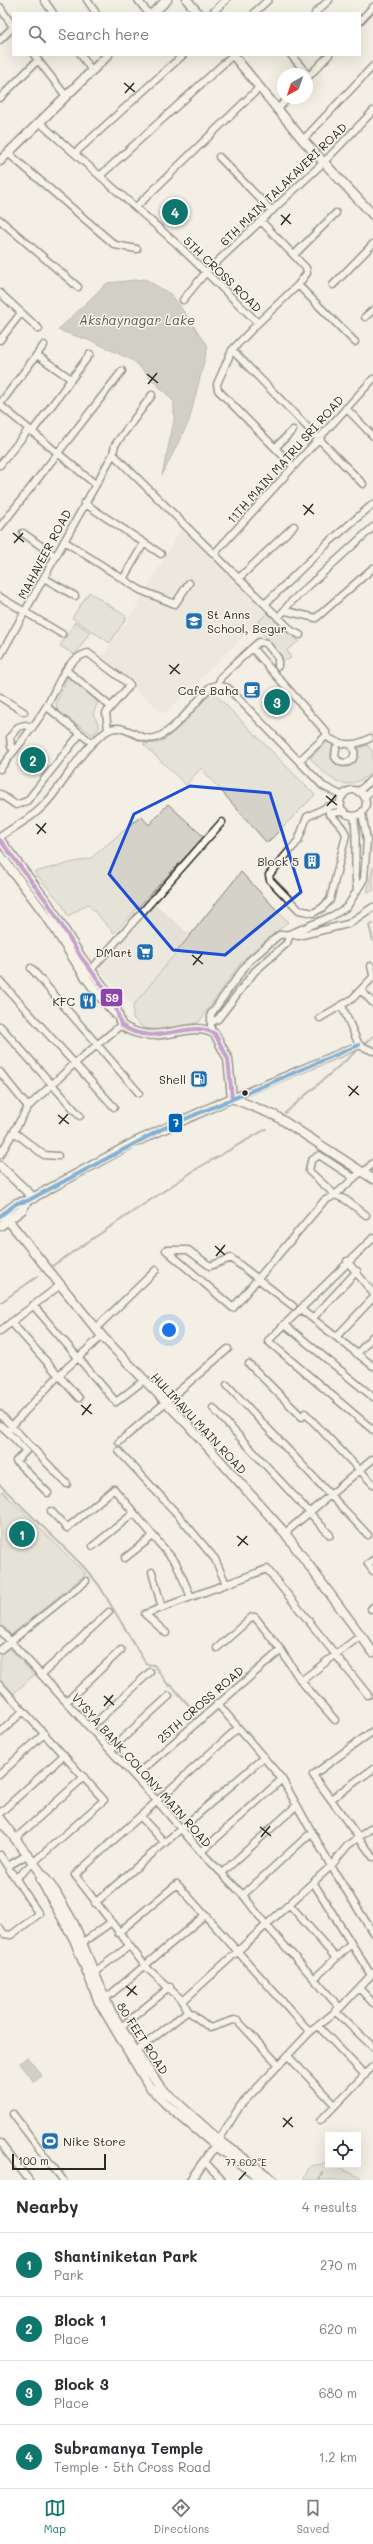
<!DOCTYPE html>
<html lang="en">
<head>
<meta charset="utf-8">
<style>
	:root { --surface:#fff; --page:#f7f7f7; --text:#2b2b33; --muted:#7c7c81; --line:#e1e1e2; --accent:#0f766e }
	body { margin:0; font-family:Mali,sans-serif; background:var(--page); color:var(--text) }
	.controls { position:absolute; right:12px; bottom:12px; display:grid; overflow:hidden; border-radius:0px; box-shadow:0 4px 16px #0002 }
	.controls button { width:36px; height:36px; display:grid; place-items:center; padding:0; border:0; border-bottom:1px solid var(--line); background:var(--surface); color:var(--text); font:20px sans-serif }
	.compass { position:absolute; left:277px; top:68px; width:36px; height:36px; border-radius:50%; background:var(--surface); box-shadow:0 4px 16px #0002; rotate:220deg }
	.scale { position:absolute; left:12px; bottom:10px; width:94px; box-sizing:border-box; padding-left:4px; border:2px solid #2b2b2b; border-top:0; font-size:11px; line-height:14px; white-space:nowrap; color:#2b2b2b; -webkit-text-stroke:3px #fbf7ec; paint-order:stroke }
	.you { position:absolute; left:169px; top:1330px; width:14px; height:14px; margin:-10px; border:3px solid #fff; border-radius:50%; background:#1a73e8; box-shadow:0 0 0 6px #1a73e833 }
	.badge { display:grid; place-items:center; width:26px; height:26px; border-radius:50%; background:var(--accent); color:#fff; font-size:13px; font-weight:700 }
	.pin { position:absolute; translate:-50% -50%; border:2px solid #fff; box-shadow:0 1px 4px #0006 }
	.list { margin:0; padding:0; list-style:none }
	h2 { display:flex; justify-content:space-between; align-items:center; height:52px; margin:0; padding:0 16px; font-size:17px }
	h2 small { font-size:13px; font-weight:400; color:var(--muted) }
	.list li { display:grid; grid-template-columns:26px 1fr auto; gap:12px; align-items:center; box-sizing:border-box; height:64px; padding:0 16px; border-top:1px solid var(--line) }
	.list b { display:block; font-size:15px; white-space:nowrap }
	.list p { margin:0; font-size:13px; white-space:nowrap; color:var(--muted) }
	.list em { font-size:13px; font-style:normal; color:var(--muted) }
	.icon { flex:none; width:22px; height:22px; fill:none; stroke:currentColor; stroke-width:2; stroke-linecap:round; stroke-linejoin:round }
	.map { position:relative; flex:none; width:373px; height:2180px; overflow:hidden }
	.search { position:absolute; background:var(--surface); box-shadow:0 4px 16px #0002; left:12px; right:12px; top:12px; height:44px; display:flex; align-items:center; gap:10px; box-sizing:border-box; padding:0 14px; border-radius:0px; color:var(--muted); font-size:15px }
	.sheet { height:308px; background:var(--surface) }
	nav { display:flex; justify-content:space-around; align-items:center; box-sizing:border-box; height:56px; border-top:1px solid var(--line); background:var(--surface); font-size:11px; color:var(--muted) }
	nav a { display:grid; justify-items:center; gap:2px }
	nav .on { color:var(--accent) }
	.map>svg:first-child { display:block }
	.built { fill:#e4e0d6 }
	.green { fill:#d5d2c9; stroke:#807e7a }
	.water { fill:#aca9a2; stroke:#787772 }
	.lines { fill:none; stroke-linecap:round; stroke-linejoin:round }
	.stream { stroke:#787772; stroke-width:2 }
	.street-casing { stroke:#2b2b2b; stroke-width:9 }
	.secondary-casing { stroke:#2b2b2b; stroke-width:11 }
	.street { stroke:#fbf7ec; stroke-width:6 }
	.secondary { stroke:#fbf7ec; stroke-width:8 }
	.bus-1-casing { stroke:#fbf7ec; stroke-width:7 }
	.bus-2-casing { stroke:#fbf7ec; stroke-width:7 }
	.bus-1 { stroke:#8e44ad; stroke-width:4 }
	.bus-2 { stroke:#0065bd; stroke-width:4 }
	.marked { fill:none; stroke:#1d4ed8; stroke-width:3; stroke-linejoin:round }
	.ticks { fill:none; stroke:#2b2b2b; stroke-width:1.5 }
	.bus-dot { fill:#2b2b2b; stroke:#fbf7ec; stroke-width:1.5 }
	.labels { text-anchor:middle; dominant-baseline:central; stroke-width:3; stroke-linejoin:round; paint-order:stroke }
	.street-label { font-size:12px; fill:#2b2b2b; stroke:#fbf7ec }
	.poi-label { font-size:12px; fill:#2b2b2b; stroke:#fbf7ec; text-anchor:end }
	.water-label { font-size:13px; font-style:italic; fill:#585755; stroke:#fbf7ec }
	.ticks-label { font-size:10px; text-anchor:middle; fill:#2b2b2b; stroke:#fbf7ec; stroke-width:3; stroke-linejoin:round; paint-order:stroke }
	.line-badge { stroke:#fbf7ec; stroke-width:1.5 }
	.badge-label { font-size:11px; text-anchor:middle; font-weight:bold; fill:#fff }
</style>
</head>
<body>
<div class="map">
<svg width="373" height="2180" viewBox="0 0 373 2180">
	<rect width="100%" height="100%" fill="#f3efe4"/>
	<filter id="ink" filterUnits="userSpaceOnUse"><feTurbulence type="fractalNoise" baseFrequency=".025" numOctaves="2"/><feDisplacementMap in="SourceGraphic" scale="8" xChannelSelector="R" yChannelSelector="G"/><feConvolveMatrix kernelMatrix="1 2 1 2 8 2 1 2 1" color-interpolation-filters="sRGB"/></filter>
	<g filter="url(#ink)">
		<path class="built" d="M181,529L267,613L164,714L101,658L131,616Z
			M154,903L189,934L133,1006L99,969Z"/>
		<path class="green" d="M89,592L127,617L110,643L72,618Z
			M267,613L299,641L287,650L291,658L285,661L255,625Z
			M75,622L90,632L75,655L60,646Z
			M68,676L98,702L93,714L100,727L93,735L57,711L56,703Z
			M212,691L315,795L267,843L201,768L186,785L143,744L157,743L166,739Z
			M327,742L333,745C325,761 343,774 356,762L358,749L367,745L373,752V771C345,796 330,780 310,758Z
			M168,804L204,837L114,933L88,904L68,916L62,904L34,872L91,858L141,816L149,825Z
			M373,867V891L367,892Z
			M241,872L288,922L242,961L199,1022L168,1031L143,1028L133,1018V1006Z
			M2,1491L86,1574L11,1635L0,1623V1493Z
			M8,1646L34,1675L12,1695L0,1682V1654Z
			M328,2163V2165H334L365,2180H303L310,2166Z"/>
		<path class="water" d="M145,279L172,295L208,346L189,421L162,475L174,421V402L134,361L94,342L58,330L107,283Z
			M27,2057L42,2076L34,2082L20,2063Z"/>
		<g class="lines">
			<path class="stream" d="M373,924L369,925L373,941
				M364,1045L373,1036
				M285,1113L360,1048
				M52,1266L198,1168L266,1129
				M0,1303L38,1276
				M0,1485L82,1565L99,1585L146,1664L154,1665L169,1686L171,1685L194,1711
				M319,2180L322,2173"/>
			<defs>
				<path id="street" d="M44,0L53,13
					M87,0L96,13
					M138,0L148,13
					M0,7L13,27
					M255,12L268,0
					M212,13L226,0
					M315,13L329,0
					M360,21L373,7
					M0,40L13,27
					M34,55L66,96
					M81,55L92,71
					M291,55L309,76L329,55
					M0,98L38,60
					M277,110L288,98
					M39,122L178,245L258,323L232,350L363,484
					M303,140L373,66
					M8,153L115,245L137,249
					M75,153L183,55
					M219,157L272,211
					M101,175L233,55
					M136,207L259,88
					M0,220L78,287
					M294,255L336,213
					M298,285L355,342
					M333,285L373,244
					M0,293L39,329
					M183,300L206,272L324,162L373,111
					M365,317L373,310
					M258,323L298,285L307,273L306,268L261,221
					M0,340L21,313
					M232,350L217,384L218,390L293,466
					M37,355L71,379
					M0,404L44,345
					M0,405L95,484
					M346,408L373,436
					M32,432L90,354
					M276,447L293,430
					M113,454L292,631L300,635
					M0,465L29,429
					M84,503L161,554
					M0,527L122,371
					M23,533L55,556
					M64,541L140,590L175,604L189,583
					M214,554L373,379
					M44,578L75,596
					M239,578L294,526
					M123,579L144,543
					M0,597L62,634
					M265,604L328,543L373,504
					M286,611L316,618L373,568
					M278,618L291,602L373,527
					M252,648L259,642L266,643L278,658V666
					M0,656L113,454L115,445L152,395
					M66,670L111,707
					M218,685L221,677L252,648L326,732V736L299,761
					M0,697L24,712
					M47,707L92,743
					M326,736C339,746 355,747 370,738
					M11,747L10,737L18,727L25,725L32,727
					M336,748L335,757C344,771 362,757 351,745
					M0,769C15,749 33,729 46,707C58,688 64,659 88,653L130,685L106,713L108,730
					M340 803a13 13 0 1 1 26 0a13 13 0 1 1-26 0Z
					M358,792L373,778
					M0,794L16,805L27,801L80,734
					M364,797L373,789
					M327,807L307,817L298,841L269,875L270,880L299,910L313,913L322,908L330,900L346,835C343,823 330,819 327,807L341,804
					M329,814L344,811
					M354,816C358,842 353,864 357,889
					M0,837C13,827 31,819 42,807C66,784 78,750 107,731C123,720 138,742 155,738C172,734 198,700 210,687L218,685L228,688L323,786L343,796
					M290,934L298,936L348,924L373,907
					M371,966L373,975
					M31,968L139,1093
					M89,972L222,822
					M0,981L114,1107
					M361,990L373,1003
					M342,1006L359,1045L373,1051
					M320,1018L352,999L373,977
					M212,1022L218,1019L255,971L287,943L290,934
					M0,1026L80,1116
					M211,1031V1014L249,961L279,935L290,934L332,916L347,907L364,879L367,840L362,813
					M0,1072L28,1107
					M232,1098L359,1045
					M14,1132L44,1155L58,1156
					M0,1155L28,1107L74,1064L121,1025
					M364,1172L373,1163
					M354,1178L319,1155L311,1161L309,1171L335,1195L362,1171
					M373,1238L268,1341L373,1430
					M166,1250L233,1308L324,1201L335,1195L346,1200L366,1215
					M166,1250H188L210,1266L231,1258L293,1306
					M347,1261L373,1293
					M33,1305L116,1402L143,1381
					M303,1311L373,1366
					M313,1318L357,1271
					M11,1322L79,1398
					M284,1324L373,1397
					M96,1328L156,1270
					M0,1331L59,1286
					M337,1336L373,1298
					M357,1354L373,1336
					M249,1364L302,1417L305,1413L373,1484
					M227,1385L368,1535
					M213,1408L330,1535
					M0,1414L67,1484
					M0,1425L7,1431
					M119,1442L228,1349
					M119,1451L178,1515L215,1559L226,1584
					M48,1493L16,1461L26,1451L7,1431L60,1374L102,1336
					M51,1511L67,1528L114,1489L176,1563L191,1597
					M285,1533L373,1459
					M93,1546L134,1513
					M125,1558L153,1536
					M373,1560L368,1564L373,1571
					M152,1572L162,1608
					M371,1609L373,1607
					M0,1630L158,1802L201,1852L243,1895L267,1926L340,2008
					M166,1633L145,1614L267,1569L368,1695
					M217,1648L252,1617H255L281,1650L301,1681L335,1720
					M0,1650L86,1581
					M41,1675L109,1612
					M301,1681L360,1636
					M0,1685L104,1800L16,1878
					M66,1702L121,1650
					M217,1703L282,1779L331,1866L373,1933
					M90,1728L150,1672
					M238,1728L75,1875L146,1967L183,2001L188,2011L210,2028L234,2020L238,2021L279,2065
					M373,1731L313,1775L373,1857
					M0,1733L23,1711
					M110,1750L169,1696
					M0,1774L44,1734
					M135,1776L281,1650
					M331,1799L373,1769
					M0,1813L64,1755
					M141,1817L165,1843
					M16,1838L84,1777
					M201,1852L282,1779
					M0,1855L39,1914L11,1935L4,1934L0,1928
					M8,1866L27,1855
					M223,1872L297,1805
					M313,1882L371,1975
					M243,1895L312,1832
					M95,1903L264,1757
					M290,1905L336,1958
					M118,1933L177,1884L310,2032
					M82,1943L110,1923
					M92,1974L128,1947
					M314,1979L351,1944
					M359,1988L373,2003
					M105,1999L205,1915
					M183,2001L331,1866L348,1845L373,1827
					M335,2011L373,2047
					M318,2026L365,2075
					M121,2027L170,1987
					M134,2053L188,2011
					M288,2056L335,2105
					M13,2114L63,2180
					M320,2121L373,2066
					M219,2140L240,2106L310,2032L340,2008L373,1973
					M0,2143L29,2180
					M204,2161L222,2180"/>
				<path id="secondary" d="M187,0L198,13
					M153,13L167,0
					M233,55L303,140L373,215
					M0,161L108,55
					M0,840L48,903L81,957L114,1001L121,1025C157,1050 189,1017 215,1034L228,1059L232,1098
					M0,855C18,879 37,902 53,926C73,957 91,990 118,1016
					M232,1098L276,1116L373,1179
					M0,1166L34,1198
					M3,1214L102,1336L190,1427L285,1533L373,1652
					M0,1216L17,1203L27,1201L133,1143L232,1098
					M0,1226L22,1210L27,1201
					M0,1819L55,1891L74,1924L110,2010L136,2052L161,2088L219,2140L273,2180
					M40,1872L41,1880L74,1939L99,2002L149,2086L166,2104L216,2146L263,2180
					M191,2180L218,2142"/>
			</defs>
			<use href="#street" class="street-casing"/>
			<use href="#secondary" class="secondary-casing"/>
			<use href="#street" class="street"/>
			<use href="#secondary" class="secondary"/>
			<defs>
				<path id="bus-1" d="M0,840L48,903L81,957L114,1001L121,1025C157,1050 189,1017 215,1034L228,1059L232,1098"/>
				<path id="bus-2" d="M0,1216L17,1203L27,1201L164,1128L359,1045"/>
			</defs>
			<use href="#bus-1" class="bus-1-casing"/>
			<use href="#bus-2" class="bus-2-casing"/>
			<use href="#bus-1" class="bus-1"/>
			<use href="#bus-2" class="bus-2"/>
		</g>
	</g>
	<path d="M0 0H373V2180H0ZM190,786L270,793L301,892L225,955L173,950L109,874L134,814Z" fill="#f3efe4" fill-opacity=".55" fill-rule="evenodd"/>
	<path class="marked" d="M190,786L270,793L301,892L225,955L173,950L109,874L134,814Z"/>
	<path class="ticks" d="M124,83L135,92M125,93L134,83M281,215L291,224M281,225L290,214M147,374L158,383M148,384L157,373M303,505L314,514M304,515L313,504M13,533L24,542M14,543L23,533M169,665L180,674M170,674L179,664M326,796L337,805M327,806L336,795M36,824L46,833M37,834L46,823M192,955L203,964M193,965L202,954M348,1086L359,1095M349,1096L358,1086M58,1115L69,1124M59,1124L68,1114M215,1246L225,1255M216,1256L225,1245M81,1405L92,1414M82,1415L91,1404M237,1536L248,1545M238,1546L247,1536M104,1696L114,1705M104,1706L113,1695M260,1827L271,1836M261,1837L270,1826M126,1986L137,1995M127,1996L136,1986M283,2118L293,2127M283,2127L292,2117M239,2180L246,2172"/>
	<defs>
		<symbol id="school-square" viewBox="-11 -11 22 22"><rect x="-9" y="-9" width="18" height="18" rx="4" fill="#1f6fb2" stroke="#fbf7ec"/><path d="M0-5L7-2L0 1L-7-2ZM-4 1L0 2.5L4 1V4Q0 6-4 4Z" fill="#fff"/></symbol>
		<symbol id="cafe-square" viewBox="-11 -11 22 22"><rect x="-9" y="-9" width="18" height="18" rx="4" fill="#1f6fb2" stroke="#fbf7ec"/><path d="M-5.5-4.5H6V0H3Q3 3.5 0 3.5H-2.5Q-5.5 3.5-5.5 0ZM3-3.2v2h1.7v-2ZM-6 4.5H4V6H-6Z" fill="#fff"/></symbol>
		<symbol id="building-square" viewBox="-11 -11 22 22"><rect x="-9" y="-9" width="18" height="18" rx="4" fill="#1f6fb2" stroke="#fbf7ec"/><path d="M-4-6H4V6H1V3H-1V6H-4ZM-2.5-4.3h1.7v1.8h-1.7ZM.8-4.3h1.7v1.8H.8ZM-2.5-1h1.7V.8h-1.7ZM.8-1h1.7V.8H.8Z" fill="#fff"/></symbol>
		<symbol id="supermarket-square" viewBox="-11 -11 22 22"><rect x="-9" y="-9" width="18" height="18" rx="4" fill="#1f6fb2" stroke="#fbf7ec"/><path d="M-6-5.5h2.5l.6 2H6L4.5 2H-2.5L-4.4-4H-6ZM-1.5 3.2a1.3 1.3 0 1 0 .1 0ZM3 3.2a1.3 1.3 0 1 0 .1 0Z" fill="#fff"/></symbol>
		<symbol id="restaurant-square" viewBox="-11 -11 22 22"><rect x="-9" y="-9" width="18" height="18" rx="4" fill="#1f6fb2" stroke="#fbf7ec"/><path d="M-5-6h1v4h1v-4h1v4h1v-4h1v5L-1.5 .5V6h-2V.5L-5-1ZM5-6V6H3V1.5H1.5Q1.5-4 5-6Z" fill="#fff"/></symbol>
		<symbol id="fuel-square" viewBox="-11 -11 22 22"><rect x="-9" y="-9" width="18" height="18" rx="4" fill="#1f6fb2" stroke="#fbf7ec"/><path d="M-5.5-6h7V0h2V4h1.3V-2.5L3-4.5l.8-.8L6-3V5H2.5V1h-1V6h-7ZM-4.2-4.7v3.2H.2V-4.7Z" fill="#fff"/></symbol>
		<symbol id="stadium-square" viewBox="-11 -11 22 22"><rect x="-9" y="-9" width="18" height="18" rx="4" fill="#1f6fb2" stroke="#fbf7ec"/><path d="M0-5a6.5 5 0 1 0 0 10a6.5 5 0 1 0 0-10ZM-3.5-1.8h7v3.6h-7Z" fill="#fff"/></symbol>
	</defs>
	<g fill-rule="evenodd">
		<use href="#school-square" x="184" y="611" width="20" height="20"/>
		<use href="#cafe-square" x="242" y="680" width="20" height="20"/>
		<use href="#building-square" x="302" y="851" width="20" height="20"/>
		<use href="#supermarket-square" x="135" y="942" width="20" height="20"/>
		<use href="#restaurant-square" x="78" y="991" width="20" height="20"/>
		<use href="#fuel-square" x="189" y="1069" width="20" height="20"/>
		<use href="#stadium-square" x="40" y="2131" width="20" height="20"/>
	</g>
	<circle class="bus-dot" cx="245" cy="1093" r="3.5"/>
	<g class="labels">
		<g class="street-label">
			<text transform="translate(283 184) rotate(-44)">6TH MAIN TALAKAVERI ROAD</text>
			<text transform="translate(223 274) rotate(44)">5TH CROSS ROAD</text>
			<text transform="translate(285 459) rotate(-48)">11TH MAIN MATRU SRI ROAD</text>
			<text transform="translate(44 554) rotate(-62)">MAHAVEER ROAD</text>
			<text transform="translate(199 1423) rotate(47)">HULIMAVU MAIN ROAD</text>
			<text transform="translate(200 1704) rotate(-41)">25TH CROSS ROAD</text>
			<text transform="translate(142 1770) rotate(48)">VYSYA BANK COLONY MAIN ROAD</text>
			<text transform="translate(143 2038) rotate(57)">80 FEET ROAD</text>
		</g>
		<g class="poi-label">
			<text x="207" y="614" text-anchor="start">St Anns<tspan x="207" dy="14">School, Begur</tspan></text>
			<text x="239" y="690">Cafe Baha</text>
			<text x="299" y="861">Block 5</text>
			<text x="132" y="952">DMart</text>
			<text x="75" y="1001">KFC</text>
			<text x="186" y="1079">Shell</text>
			<text x="63" y="2141" text-anchor="start">Nike Store</text>
		</g>
		<g class="water-label">
			<text x="137" y="319">Akshaynagar Lake</text>
		</g>
	</g>
	<g class="ticks-label">
		<text x="246" y="2166">77.602°E</text>
	</g>
	<g class="line-badge">
		<rect x="100" y="988" width="23" height="19" rx="4" fill="#8e44ad"/>
		<rect x="168" y="1113" width="15" height="20" rx="4" fill="#0065bd"/>
	</g>
	<g class="badge-label">
		<text x="112" y="1002">59</text>
		<text x="176" y="1127">7</text>
	</g>
</svg>
<div class="controls">
<button><svg class="icon" aria-label="locate" viewBox="0 0 24 24"><circle cx="12" cy="12" r="6"/><path d="M12 2v4M12 18v4M2 12h4M18 12h4"/></svg></button>
</div>
<svg class="compass" viewBox="-18 -18 36 36"><path d="M0-13l5 13h-10z" fill="#e53935"/><path d="M0 13l5-13h-10z" fill="#7c7c81"/></svg>
<div class="scale">100 m</div>
<div class="you"></div>
<div class="pin badge" style="left:22px;top:1534px">1</div>
<div class="pin badge" style="left:33px;top:760px">2</div>
<div class="pin badge" style="left:277px;top:702px">3</div>
<div class="pin badge" style="left:175px;top:212px">4</div>
<div class="search"><svg class="icon" aria-label="search" viewBox="0 0 24 24"><circle cx="10" cy="10" r="6"/><path d="M15 15l6 6"/></svg>Search here</div>
</div>
<section class="sheet">
<h2>Nearby<small>4 results</small></h2>
<ul class="list">
<li><span class="badge">1</span><div><b>Shantiniketan Park</b><p>Park</p></div><em>270 m</em></li>
<li><span class="badge">2</span><div><b>Block 1</b><p>Place</p></div><em>620 m</em></li>
<li><span class="badge">3</span><div><b>Block 3</b><p>Place</p></div><em>680 m</em></li>
<li><span class="badge">4</span><div><b>Subramanya Temple</b><p>Temple · 5th Cross Road</p></div><em>1.2 km</em></li>
</ul>
</section>
<nav>
<a class="on"><svg class="icon" aria-label="map" viewBox="0 0 24 24"><path d="M3 6l6-2 6 2 6-2v14l-6 2-6-2-6 2zM9 4v14M15 6v14"/></svg>Map</a>
<a><svg class="icon" aria-label="directions" viewBox="0 0 24 24"><path d="M12 3l9 9-9 9-9-9zM9 14v-3h6M13 9l2 2-2 2"/></svg>Directions</a>
<a><svg class="icon" aria-label="saved" viewBox="0 0 24 24"><path d="M7 4h10v16l-5-4-5 4z"/></svg>Saved</a>
</nav>
</body>
</html>
